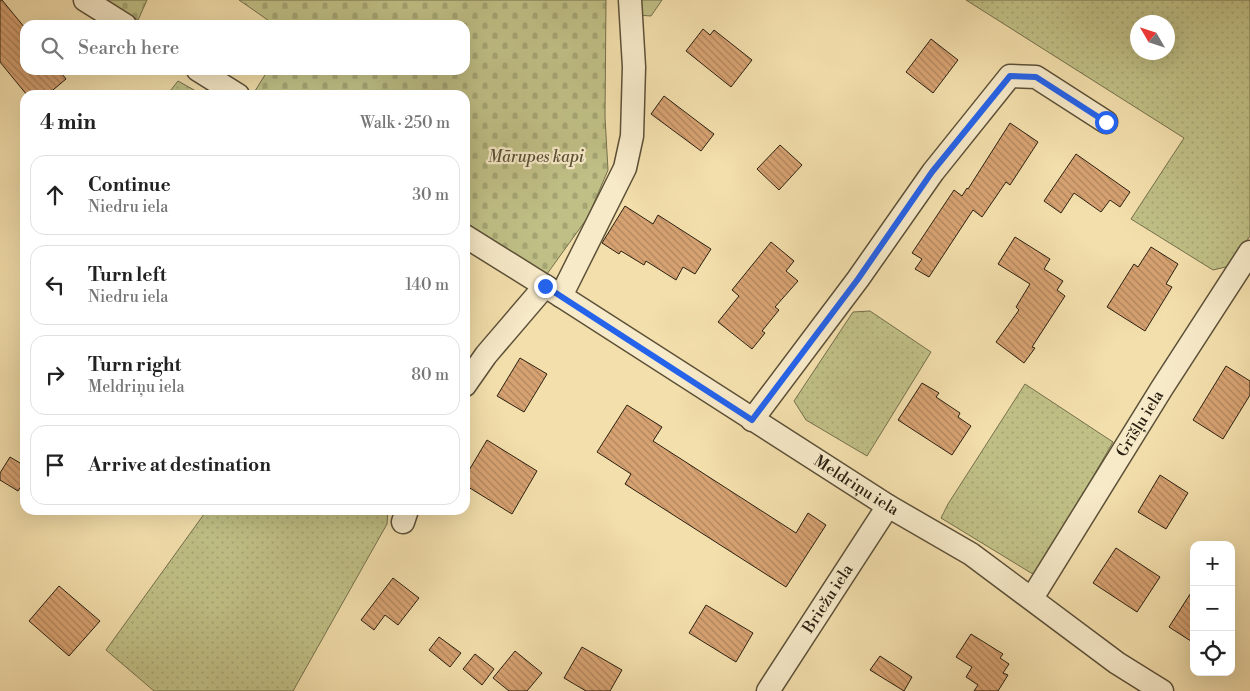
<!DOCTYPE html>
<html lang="en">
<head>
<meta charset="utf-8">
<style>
	:root { --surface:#fff; --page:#f2f2f2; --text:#222; --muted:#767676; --line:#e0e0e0 }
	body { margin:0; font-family:"Libre Bodoni",serif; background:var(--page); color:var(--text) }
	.controls { position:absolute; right:15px; bottom:15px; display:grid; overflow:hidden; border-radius:10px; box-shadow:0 5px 20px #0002 }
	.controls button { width:45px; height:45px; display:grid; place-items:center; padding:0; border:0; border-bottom:1px solid var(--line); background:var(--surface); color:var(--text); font:25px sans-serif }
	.compass { position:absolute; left:1130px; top:15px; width:45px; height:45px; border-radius:50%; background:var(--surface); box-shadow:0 5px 20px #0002; rotate:309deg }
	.stop { position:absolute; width:15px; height:15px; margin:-11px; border:4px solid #2563eb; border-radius:50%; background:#fff }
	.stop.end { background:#2563eb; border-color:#fff; box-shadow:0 1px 5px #0008 }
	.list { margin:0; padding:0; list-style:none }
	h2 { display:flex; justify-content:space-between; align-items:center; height:65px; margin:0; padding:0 20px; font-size:21px }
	h2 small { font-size:16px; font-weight:400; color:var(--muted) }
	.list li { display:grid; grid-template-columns:32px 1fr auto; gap:15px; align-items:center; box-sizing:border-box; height:80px; margin:0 10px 10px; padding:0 10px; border:1px solid var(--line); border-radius:15px }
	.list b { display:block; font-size:19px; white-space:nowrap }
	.list p { margin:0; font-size:16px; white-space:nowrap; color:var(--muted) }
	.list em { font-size:16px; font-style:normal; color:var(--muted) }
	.icon { flex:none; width:28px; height:28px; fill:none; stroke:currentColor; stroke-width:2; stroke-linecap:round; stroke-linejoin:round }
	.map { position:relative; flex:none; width:1250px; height:691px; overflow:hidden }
	.search { position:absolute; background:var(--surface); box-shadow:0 5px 20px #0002; left:20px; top:20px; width:450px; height:55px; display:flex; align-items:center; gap:12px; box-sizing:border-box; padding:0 18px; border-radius:15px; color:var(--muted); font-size:19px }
	.panel { position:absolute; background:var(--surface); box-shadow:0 5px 20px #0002; left:20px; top:90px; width:450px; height:425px; border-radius:15px }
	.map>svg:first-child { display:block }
	.grass { fill:url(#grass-dots); stroke:#75704c; fill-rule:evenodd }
	.forest { fill:url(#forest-firs); stroke:#75704c }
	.cemetery { fill:url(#cemetery-stones); stroke:#75704c }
	.building { fill:url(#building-back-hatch); stroke:#2a2011 }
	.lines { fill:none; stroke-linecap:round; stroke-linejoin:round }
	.street-casing { stroke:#5c5038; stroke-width:25 }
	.street { stroke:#f7eac9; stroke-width:22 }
	.route { stroke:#2563eb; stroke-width:6 }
	.labels { text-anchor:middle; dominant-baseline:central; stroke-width:4.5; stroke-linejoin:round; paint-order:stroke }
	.park-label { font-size:16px; font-style:italic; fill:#575034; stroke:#f7eac9 }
	.street-label { font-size:16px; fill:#2a2011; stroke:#f7eac9 }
</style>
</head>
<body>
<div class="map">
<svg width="1250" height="691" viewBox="0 0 1250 691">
	<defs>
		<pattern id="grass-dots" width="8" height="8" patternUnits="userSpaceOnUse" patternTransform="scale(1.25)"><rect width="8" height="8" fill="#c0c086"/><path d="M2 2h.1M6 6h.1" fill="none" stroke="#a5a573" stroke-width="1.8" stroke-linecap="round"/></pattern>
		<pattern id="forest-firs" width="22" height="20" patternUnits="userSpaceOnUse" patternTransform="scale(1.25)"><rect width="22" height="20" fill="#c0c086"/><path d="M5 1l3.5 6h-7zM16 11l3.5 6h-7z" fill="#a5a573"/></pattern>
		<pattern id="cemetery-stones" width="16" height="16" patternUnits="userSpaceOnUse" patternTransform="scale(1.25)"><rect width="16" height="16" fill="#c0c086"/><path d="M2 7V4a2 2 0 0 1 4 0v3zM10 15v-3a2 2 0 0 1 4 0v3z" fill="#a5a573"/></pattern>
		<pattern id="building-back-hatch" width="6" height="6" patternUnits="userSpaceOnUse" patternTransform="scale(1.25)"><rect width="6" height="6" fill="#d7a272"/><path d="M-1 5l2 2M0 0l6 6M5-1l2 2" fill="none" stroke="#af845c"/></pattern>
	</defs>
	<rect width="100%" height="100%" fill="#f3dfac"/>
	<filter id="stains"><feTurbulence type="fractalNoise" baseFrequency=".004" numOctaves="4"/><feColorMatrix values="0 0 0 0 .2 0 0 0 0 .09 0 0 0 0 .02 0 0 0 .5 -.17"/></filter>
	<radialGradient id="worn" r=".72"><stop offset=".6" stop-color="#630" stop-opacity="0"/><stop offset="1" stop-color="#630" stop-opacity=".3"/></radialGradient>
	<path class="grass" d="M966,0H1250V236L1230,266L1213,270L1131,219L1184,138ZM1138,22H1168V52H1138Z
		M178,81L203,95H167Z
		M870,311L931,352L867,456L806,420L794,401L853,312Z
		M1025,384L1113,442L1036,576L941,518L948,504Z
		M207,510H388L387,524L293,691H154L106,650Z"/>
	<path class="forest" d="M637,0H662L651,16L637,15Z"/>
	<path class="cemetery" d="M107,0H147L138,20Z
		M239,0H606L605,117L608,170L588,217L547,274L465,222V95H262L255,91L268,70H465V25H275Z"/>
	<path class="building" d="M0,0H2L25,28V70H59L66,79L47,95H27L0,62Z
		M703,29L710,35L714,30L752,60L731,87L686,51Z
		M931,39L958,60L933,93L906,72Z
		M664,96L714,134L701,151L651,114Z
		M1010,123L1038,142L1010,185L1006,182L982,217L973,210L929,277L915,269L922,259L912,253L954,190L962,196L967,188L968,189Z
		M780,145L802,165L779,190L757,169Z
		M1076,154L1130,192L1120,207L1110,200L1101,212L1074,193L1061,213L1044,201Z
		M625,206L653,224L658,215L711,249L695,274L683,267L676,280L646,261L644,265L621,251L619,254L602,243Z
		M1015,237L1050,259L1044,269L1063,281L1057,290L1065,296L1032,347L1035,348L1024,363L996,342L1019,310L1016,307L1030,284L998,264Z
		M771,242L794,261L786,271L798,281L775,307L779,310L762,331L765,333L752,349L718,322L739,296L732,290Z
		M1151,247L1178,264L1166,284L1172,287L1145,331L1107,307L1134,264L1138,267Z
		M520,358L547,374L524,412L497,396Z
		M1226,366L1250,381V395L1223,439L1193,420Z
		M922,383L939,393L936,397L960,413L958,417L971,426L952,455L898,420Z
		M627,405L662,427L653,441L796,533L808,513L826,525L786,587L625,484L631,474L597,452Z
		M487,440L537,471L512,514L465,485V477Z
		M10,457L25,466V480L18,491L0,480V473Z
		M1160,475L1188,493L1166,529L1138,512Z
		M1116,548L1160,577L1137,612L1093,583Z
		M393,578L419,598L398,625L385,615L374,630L361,620Z
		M59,586L100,621L69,656L29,621Z
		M1194,588V643L1169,627Z
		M706,605L753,633L736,662L689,633Z
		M971,634L1003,654L1000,658L1009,664L1003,673L1008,675L998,691H974L978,685L966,677L972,667L956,657Z
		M439,637L461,653L450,667L429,650Z
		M582,647L622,670L610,691H586L564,678Z
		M515,651L542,673L527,691H509L493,678Z
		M475,654L494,669L482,685L463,669Z
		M880,656L912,677L904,691L870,670Z"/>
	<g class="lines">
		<defs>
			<g id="street">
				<path d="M85,0L125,25"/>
				<path d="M198,70L238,95"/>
				<path id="s1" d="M465,236L561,296L888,506L971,554L1117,663L1162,691"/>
				<path d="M561,296L625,168L632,136L634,67L630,0"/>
				<path d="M465,385L486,355L545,286"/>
				<path d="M752,420L858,279L933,172L1010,76L1036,77L1106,122"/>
				<path d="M403,522L407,510"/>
				<path id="s2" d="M1032,598L1162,388L1250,252"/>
				<path id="s3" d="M768,691L888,506"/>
			</g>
		</defs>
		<use href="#street" class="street-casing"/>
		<use href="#street" class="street"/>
	</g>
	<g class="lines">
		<path class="route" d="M545,286L752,420L858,279L932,172L1010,76L1036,77L1106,122"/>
	</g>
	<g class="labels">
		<g class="park-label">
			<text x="536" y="157">Mārupes kapi</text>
		</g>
		<g class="street-label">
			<text stroke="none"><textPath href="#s2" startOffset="205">Grīšļu iela</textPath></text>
			<text stroke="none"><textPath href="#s1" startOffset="464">Meldriņu iela</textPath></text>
			<text stroke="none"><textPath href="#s3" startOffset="110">Briežu iela</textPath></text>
		</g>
	</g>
	<rect width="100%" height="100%" filter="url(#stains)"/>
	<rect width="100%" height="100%" fill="url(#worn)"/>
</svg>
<div class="controls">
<button>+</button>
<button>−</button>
<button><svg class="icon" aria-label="locate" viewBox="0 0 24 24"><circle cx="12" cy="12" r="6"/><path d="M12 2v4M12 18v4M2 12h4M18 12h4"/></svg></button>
</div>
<svg class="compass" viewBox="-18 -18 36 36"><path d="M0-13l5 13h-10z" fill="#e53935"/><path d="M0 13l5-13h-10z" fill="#767676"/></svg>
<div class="stop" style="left:1106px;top:122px"></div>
<div class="stop end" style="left:545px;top:286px"></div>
<div class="search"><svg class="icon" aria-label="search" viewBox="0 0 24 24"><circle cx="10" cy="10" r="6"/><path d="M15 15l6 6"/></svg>Search here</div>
<section class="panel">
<h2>4 min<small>Walk · 250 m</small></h2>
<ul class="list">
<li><svg class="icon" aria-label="ahead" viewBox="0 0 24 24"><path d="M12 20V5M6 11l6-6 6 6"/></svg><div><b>Continue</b><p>Niedru iela</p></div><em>30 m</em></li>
<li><svg class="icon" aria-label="left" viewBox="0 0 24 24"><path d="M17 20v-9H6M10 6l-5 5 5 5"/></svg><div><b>Turn left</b><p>Niedru iela</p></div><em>140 m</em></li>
<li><svg class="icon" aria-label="right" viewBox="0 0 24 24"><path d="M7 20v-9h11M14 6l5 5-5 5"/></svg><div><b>Turn right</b><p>Meldriņu iela</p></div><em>80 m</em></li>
<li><svg class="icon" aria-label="arrive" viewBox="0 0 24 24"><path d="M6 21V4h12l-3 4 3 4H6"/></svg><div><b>Arrive at destination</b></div></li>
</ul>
</section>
</div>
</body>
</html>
